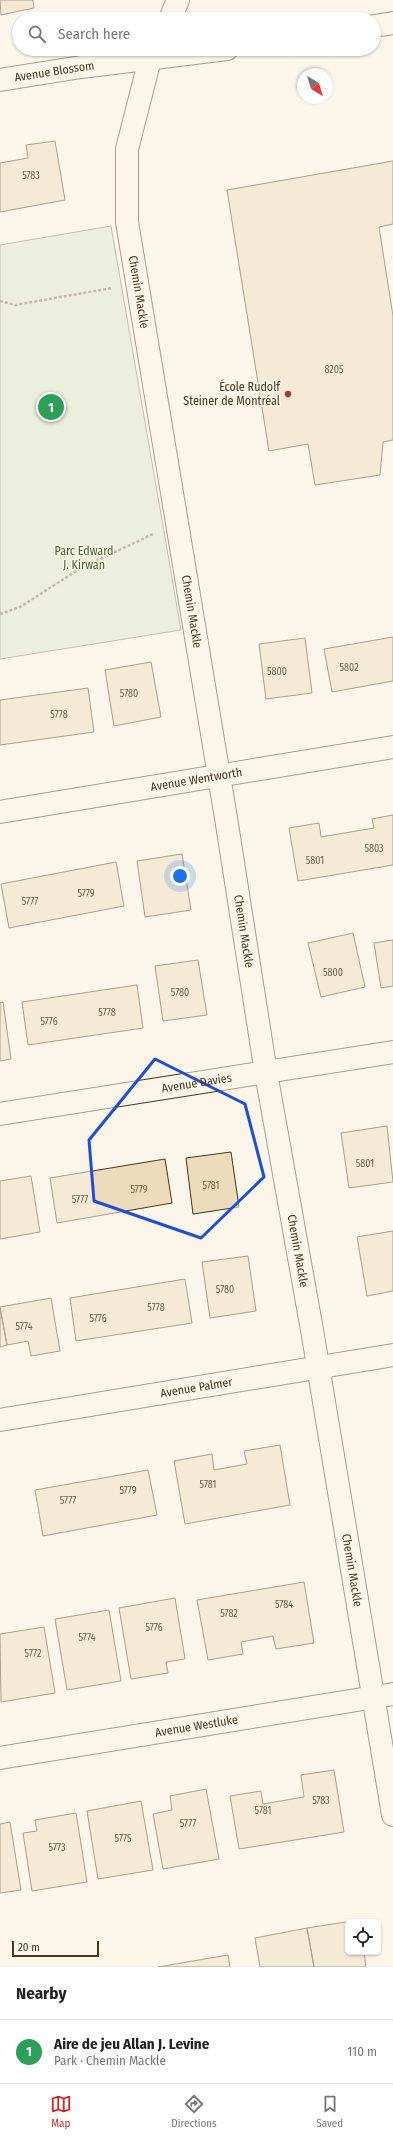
<!DOCTYPE html>
<html lang="en">
<head>
<meta charset="utf-8">
<style>
	:root { --surface:#fff; --page:#f2f2f2; --text:#222; --muted:#767676; --line:#e0e0e0; --accent:#c62828 }
	body { margin:0; font-family:"Fira Sans Condensed",sans-serif; background:var(--page); color:var(--text) }
	.controls { position:absolute; right:12px; bottom:12px; display:grid; overflow:hidden; border-radius:6px; box-shadow:0 1px 3px #0004 }
	.controls button { width:36px; height:36px; display:grid; place-items:center; padding:0; border:0; border-bottom:1px solid var(--line); background:var(--surface); color:var(--text); font:20px sans-serif }
	.compass { position:absolute; left:297px; top:68px; width:36px; height:36px; border-radius:50%; background:var(--surface); box-shadow:0 1px 3px #0004; rotate:142deg }
	.scale { position:absolute; left:12px; bottom:10px; width:87px; box-sizing:border-box; padding-left:4px; border:2px solid #4a3520; border-top:0; font-size:11px; line-height:14px; white-space:nowrap; color:#4a3520; -webkit-text-stroke:3px #fbf6e9; paint-order:stroke }
	.you { position:absolute; left:180px; top:876px; width:14px; height:14px; margin:-10px; border:3px solid #fff; border-radius:50%; background:#1a73e8; box-shadow:0 0 0 6px #1a73e833 }
	.badge { display:grid; place-items:center; width:26px; height:26px; border-radius:50%; background:var(--accent); color:#fff; font-size:13px; font-weight:700 }
	.pin { position:absolute; translate:-50% -50%; border:2px solid #fff; box-shadow:0 1px 4px #0006 }
	.list { margin:0; padding:0; list-style:none }
	h2 { display:flex; justify-content:space-between; align-items:center; height:52px; margin:0; padding:0 16px; font-size:17px }
	h2 small { font-size:13px; font-weight:400; color:var(--muted) }
	.list li { display:grid; grid-template-columns:26px 1fr auto; gap:12px; align-items:center; box-sizing:border-box; height:64px; padding:0 16px; border-top:1px solid var(--line) }
	.list b { display:block; font-size:15px; white-space:nowrap }
	.list p { margin:0; font-size:13px; white-space:nowrap; color:var(--muted) }
	.list em { font-size:13px; font-style:normal; color:var(--muted) }
	.icon { flex:none; width:22px; height:22px; fill:none; stroke:currentColor; stroke-width:2; stroke-linecap:round; stroke-linejoin:round }
	.map { position:relative; flex:none; width:393px; height:1967px; overflow:hidden }
	.search { position:absolute; background:var(--surface); box-shadow:0 1px 3px #0004; left:12px; right:12px; top:12px; height:44px; display:flex; align-items:center; gap:10px; box-sizing:border-box; padding:0 14px; border-radius:22px; color:var(--muted); font-size:15px }
	.sheet { height:116px; background:var(--surface) }
	nav { display:flex; justify-content:space-around; align-items:center; box-sizing:border-box; height:56px; border-top:1px solid var(--line); background:var(--surface); font-size:11px; color:var(--muted) }
	nav a { display:grid; justify-items:center; gap:2px }
	nav .on { color:var(--accent) }
	.map>svg:first-child { display:block }
	.green { fill:#dce7d0; stroke:#887966 }
	.building { fill:#ecdcbc; stroke:#4a3520 }
	.lines { fill:none; stroke-linecap:round; stroke-linejoin:round }
	.minor-casing { stroke:#4a3520; stroke-width:24 }
	.path { stroke:#7f6f5c; stroke-width:2.5; stroke-dasharray:3 2; stroke-linecap:butt }
	.minor { stroke:#fbf6e9; stroke-width:22 }
	.marked { fill:none; stroke:#1d4ed8; stroke-width:3; stroke-linejoin:round }
	.poi-dot { fill:#c62828; stroke:#fbf6e9; stroke-width:1.5 }
	.labels { text-anchor:middle; dominant-baseline:central; stroke-width:3; stroke-linejoin:round; paint-order:stroke }
	.number-label { font-size:10px; fill:#725f47 }
	.street-label { font-size:12px; fill:#4a3520; stroke:#fbf6e9 }
	.poi-label { font-size:12px; fill:#4a3520; stroke:#fbf6e9; text-anchor:end }
	.park-label { font-size:12px; fill:#436837; stroke:#fbf6e9 }
</style>
</head>
<body>
<div class="map">
<svg width="393" height="1967" viewBox="0 0 393 1967">
	<rect width="100%" height="100%" fill="#fbf6e9"/>
	<path class="green" d="M111,226L181,630L0,659V245Z"/>
	<path class="building" d="M0,0H33L34,8L1,15Z
		M55,141L65,200L0,212V163L28,158L26,145Z
		M393,161V224L379,227L393,316V440L383,442L380,475L315,485L308,444L269,451L227,190Z
		M393,637V681L332,692L324,649Z
		M305,638L312,693L266,699L259,644Z
		M151,662L161,717L114,726L105,670Z
		M88,688L94,732L0,745V700Z
		M393,815V865L298,881L289,828L319,823L321,837L374,828L372,819Z
		M182,854L191,910L145,917L137,861Z
		M116,862L124,906L9,928L1,884Z
		M353,933L365,987L321,997L308,943Z
		M393,940V986L381,988L374,943Z
		M198,960L207,1015L163,1021L155,966Z
		M137,985L143,1028L28,1045L22,1002Z
		M3,1002L11,1059L0,1061V1003Z
		M387,1126L393,1182L349,1188L341,1133Z
		M231,1152L239,1207L193,1214L186,1158Z
		M165,1159L172,1203L57,1223L50,1178Z
		M31,1176L40,1232L0,1239V1181Z
		M393,1231V1291L367,1296L357,1237Z
		M248,1256L256,1311L210,1318L202,1262Z
		M185,1279L192,1323L76,1341L70,1298Z
		M51,1298L60,1351L31,1356L28,1341L7,1345L0,1307Z
		M0,1308L7,1345L0,1347Z
		M280,1445L290,1505L185,1524L174,1461L212,1454L214,1470L247,1464L244,1451Z
		M148,1470L157,1515L43,1536L35,1490Z
		M304,1582L314,1643L276,1649L273,1636L241,1642L243,1654L208,1660L197,1600Z
		M175,1598L185,1659L166,1662L168,1673L131,1679L119,1608Z
		M109,1610L121,1681L67,1690L55,1619Z
		M44,1627L55,1693L1,1702L0,1634Z
		M334,1770L344,1832L239,1849L230,1796L261,1791L263,1804L304,1797L301,1775Z
		M206,1789L219,1859L163,1869L153,1814L172,1810L170,1796Z
		M141,1801L153,1870L98,1879L87,1811Z
		M76,1813L87,1882L32,1891L23,1833L37,1831L35,1820Z
		M10,1822L21,1890L0,1893V1824Z
		M359,1920V1922H348V1952H364L366,1967H314L307,1928Z
		M307,1928L314,1967H260L255,1938Z
		M228,1955L230,1967H158Z"/>
	<g class="lines">
		<defs>
			<g id="minor">
				<path d="M170,19L178,0"/>
				<path d="M374,26L393,23"/>
				<path id="s1" d="M155,49L150,59L127,149V222L226,818L266,1073L312,1330L393,1815"/>
				<path id="s2" d="M0,80L81,67L227,49"/>
				<path id="s3" d="M0,812L393,747"/>
				<path id="s4" d="M0,1114L393,1052"/>
				<path id="s5" d="M0,1420L393,1355"/>
				<path id="s6" d="M0,1758L393,1694"/>
			</g>
		</defs>
		<use href="#minor" class="minor-casing"/>
		<path class="path" d="M0,301L15,305L112,288
			M0,614L20,607L81,568L153,534"/>
		<use href="#minor" class="minor"/>
	</g>
	<path d="M0 0H393V1967H0ZM155,1059L245,1104L264,1177L201,1238L94,1201L89,1140Z" fill="#fbf6e9" fill-opacity=".55" fill-rule="evenodd"/>
	<path class="marked" d="M155,1059L245,1104L264,1177L201,1238L94,1201L89,1140Z"/>
	<circle class="poi-dot" cx="288" cy="394" r="4"/>
	<g class="labels">
		<g class="number-label">
			<text x="31" y="176">5783</text>
			<text x="334" y="370">8205</text>
			<text x="349" y="668">5802</text>
			<text x="277" y="672">5800</text>
			<text x="129" y="694">5780</text>
			<text x="59" y="715">5778</text>
			<text x="374" y="849">5803</text>
			<text x="315" y="861">5801</text>
			<text x="86" y="894">5779</text>
			<text x="30" y="902">5777</text>
			<text x="333" y="973">5800</text>
			<text x="180" y="993">5780</text>
			<text x="107" y="1013">5778</text>
			<text x="49" y="1022">5776</text>
			<text x="365" y="1164">5801</text>
			<text x="211" y="1186">5781</text>
			<text x="139" y="1190">5779</text>
			<text x="80" y="1200">5777</text>
			<text x="225" y="1290">5780</text>
			<text x="156" y="1308">5778</text>
			<text x="98" y="1319">5776</text>
			<text x="24" y="1327">5774</text>
			<text x="208" y="1485">5781</text>
			<text x="128" y="1491">5779</text>
			<text x="68" y="1501">5777</text>
			<text x="284" y="1605">5784</text>
			<text x="229" y="1614">5782</text>
			<text x="154" y="1628">5776</text>
			<text x="87" y="1638">5774</text>
			<text x="33" y="1654">5772</text>
			<text x="321" y="1801">5783</text>
			<text x="263" y="1811">5781</text>
			<text x="188" y="1824">5777</text>
			<text x="123" y="1839">5775</text>
			<text x="57" y="1848">5773</text>
		</g>
		<g class="street-label">
			<text stroke="none"><textPath href="#s2" startOffset="55">Avenue Blossom</textPath></text>
			<text stroke="none"><textPath href="#s1" startOffset="248">Chemin Mackle</textPath></text>
			<text stroke="none"><textPath href="#s1" startOffset="572">Chemin Mackle</textPath></text>
			<text stroke="none"><textPath href="#s3" startOffset="199">Avenue Wentworth</textPath></text>
			<text stroke="none"><textPath href="#s1" startOffset="896">Chemin Mackle</textPath></text>
			<text stroke="none"><textPath href="#s4" startOffset="199">Avenue Davies</textPath></text>
			<text stroke="none"><textPath href="#s1" startOffset="1220">Chemin Mackle</textPath></text>
			<text stroke="none"><textPath href="#s5" startOffset="199">Avenue Palmer</textPath></text>
			<text stroke="none"><textPath href="#s1" startOffset="1544">Chemin Mackle</textPath></text>
			<text stroke="none"><textPath href="#s6" startOffset="199">Avenue Westluke</textPath></text>
		</g>
		<g class="poi-label">
			<text x="280" y="387">École Rudolf<tspan x="280" dy="14">Steiner de Montréal</tspan></text>
		</g>
		<g class="park-label">
			<text x="84" y="551">Parc Edward<tspan x="84" dy="14">J. Kirwan</tspan></text>
		</g>
	</g>
</svg>
<div class="controls">
<button><svg class="icon" aria-label="locate" viewBox="0 0 24 24"><circle cx="12" cy="12" r="6"/><path d="M12 2v4M12 18v4M2 12h4M18 12h4"/></svg></button>
</div>
<svg class="compass" viewBox="-18 -18 36 36"><path d="M0-13l5 13h-10z" fill="#e53935"/><path d="M0 13l5-13h-10z" fill="#767676"/></svg>
<div class="scale">20 m</div>
<div class="you"></div>
<div class="pin badge" style="left:51px;top:407px;background:#2e9e5b">1</div>
<div class="search"><svg class="icon" aria-label="search" viewBox="0 0 24 24"><circle cx="10" cy="10" r="6"/><path d="M15 15l6 6"/></svg>Search here</div>
</div>
<section class="sheet">
<h2>Nearby<small></small></h2>
<ul class="list">
<li><span class="badge" style="background:#2e9e5b">1</span><div><b>Aire de jeu Allan J. Levine</b><p>Park · Chemin Mackle</p></div><em>110 m</em></li>
</ul>
</section>
<nav>
<a class="on"><svg class="icon" aria-label="map" viewBox="0 0 24 24"><path d="M3 6l6-2 6 2 6-2v14l-6 2-6-2-6 2zM9 4v14M15 6v14"/></svg>Map</a>
<a><svg class="icon" aria-label="directions" viewBox="0 0 24 24"><path d="M12 3l9 9-9 9-9-9zM9 14v-3h6M13 9l2 2-2 2"/></svg>Directions</a>
<a><svg class="icon" aria-label="saved" viewBox="0 0 24 24"><path d="M7 4h10v16l-5-4-5 4z"/></svg>Saved</a>
</nav>
</body>
</html>
